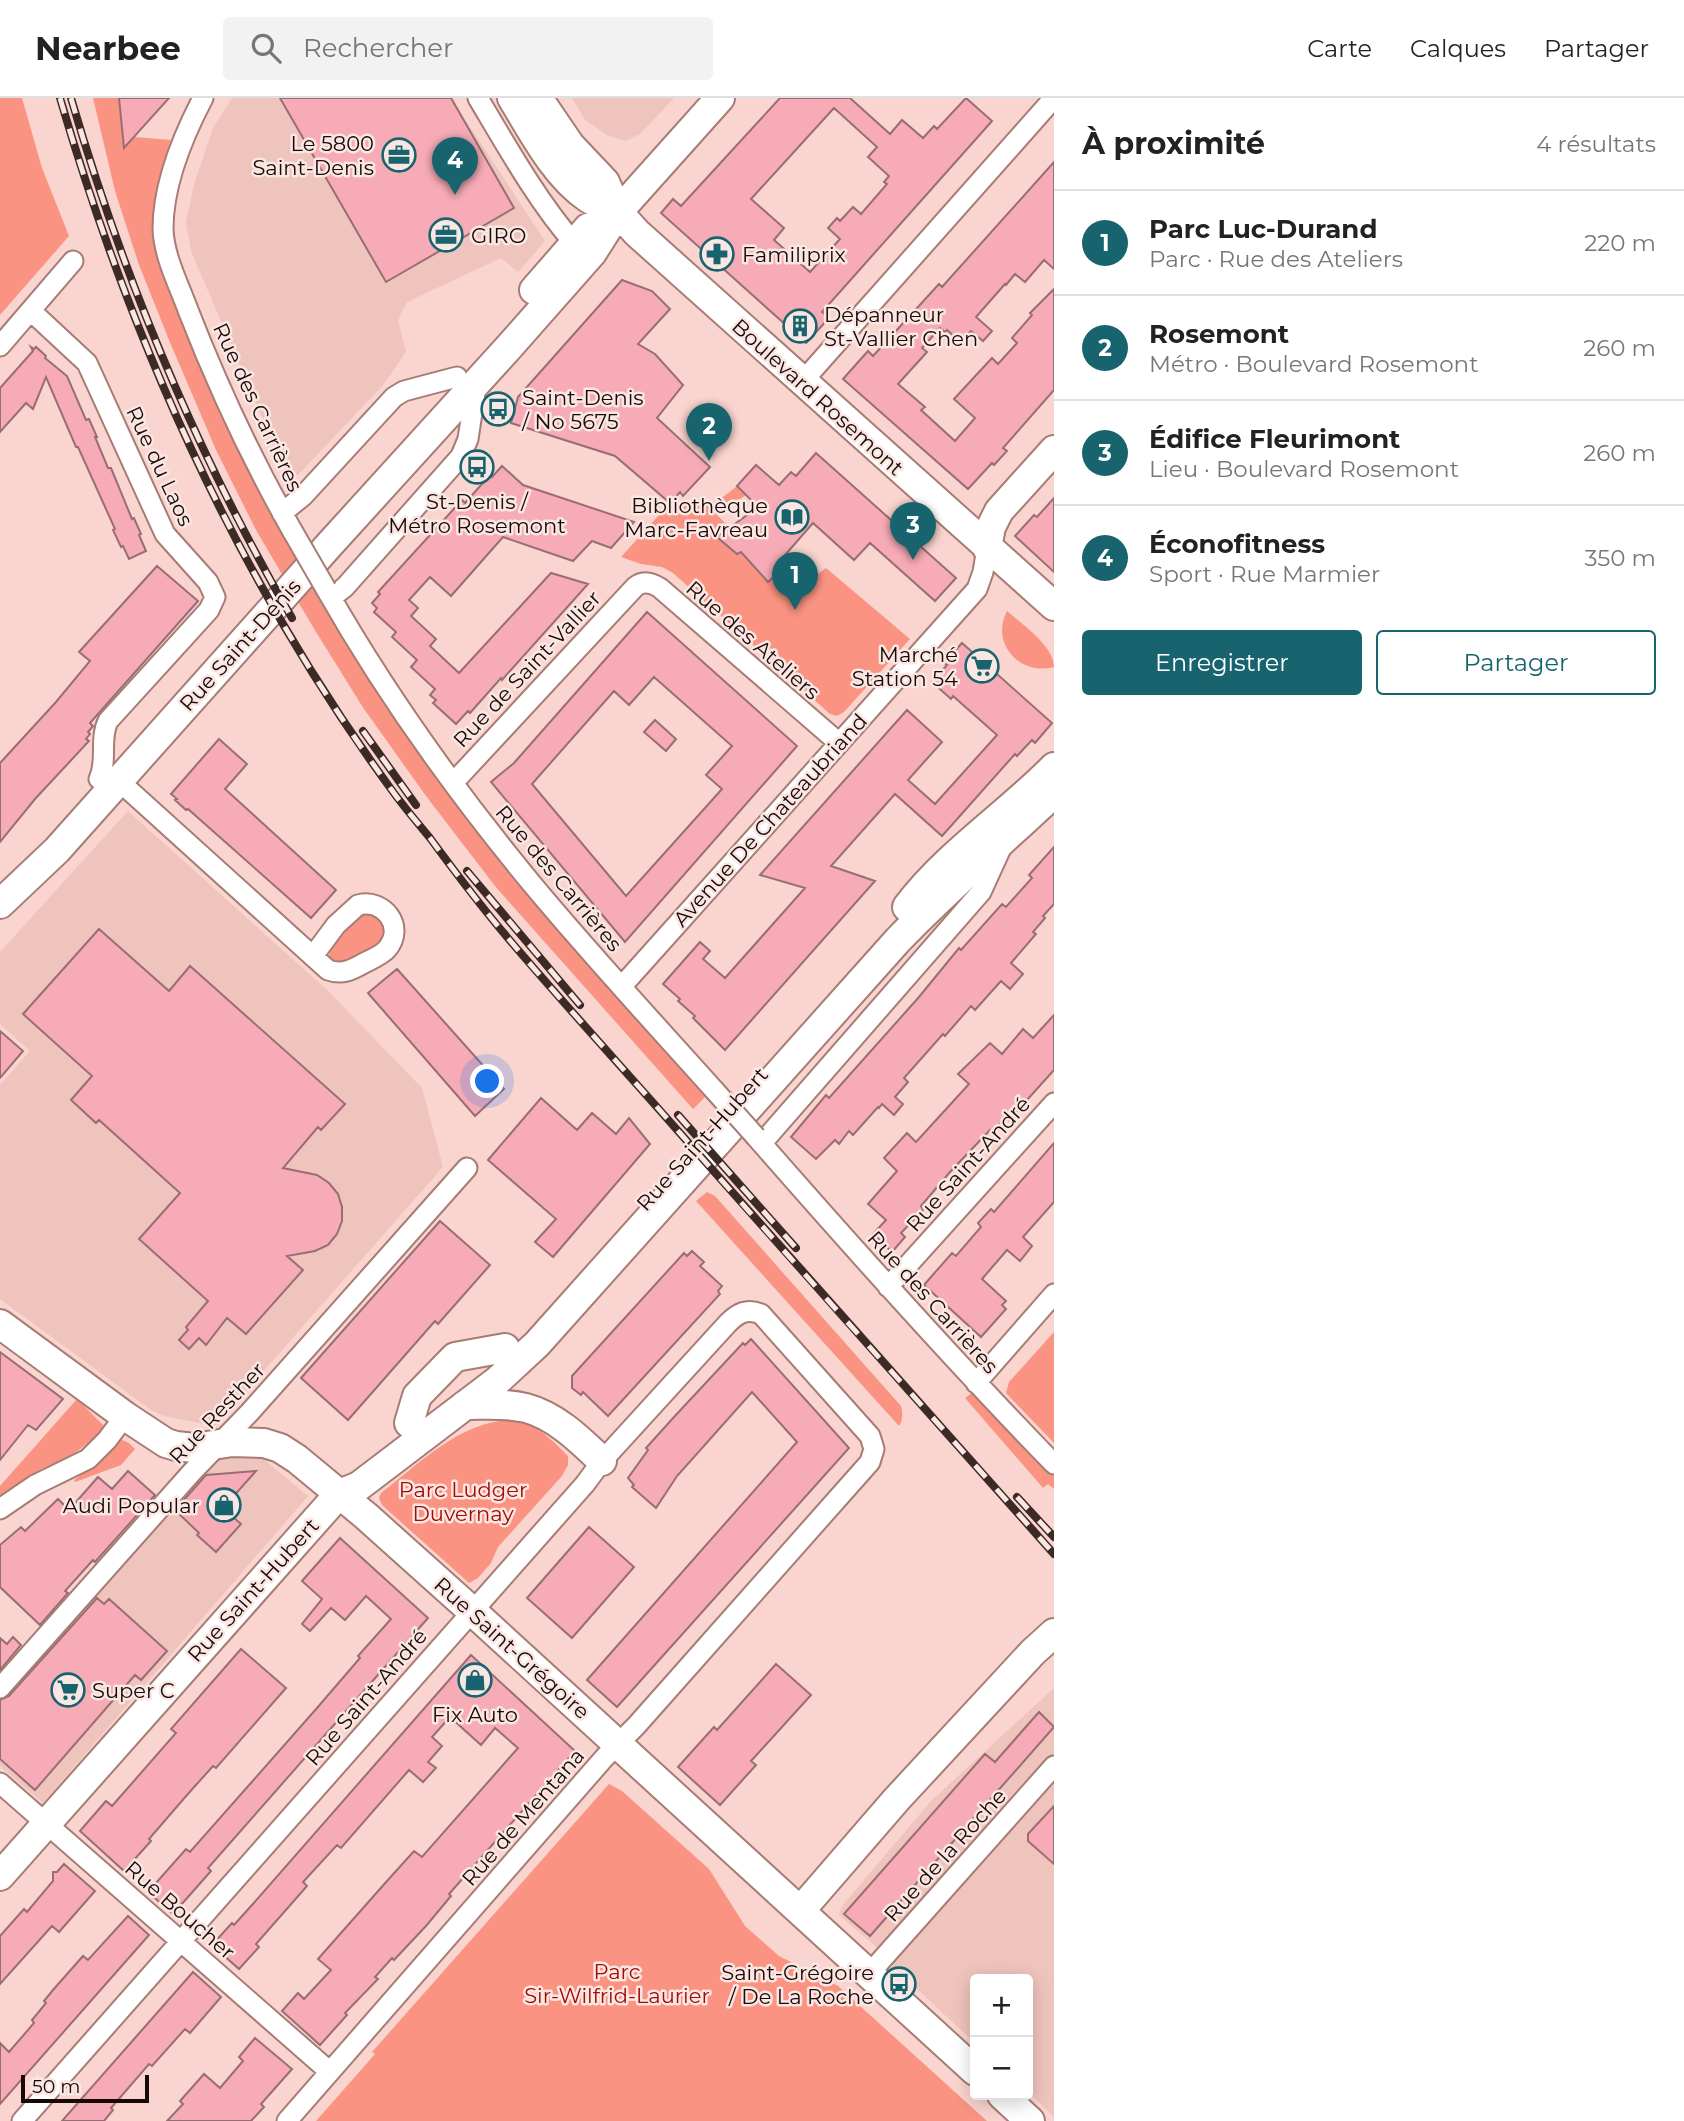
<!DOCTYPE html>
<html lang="fr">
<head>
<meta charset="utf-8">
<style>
	:root { --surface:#fff; --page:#f2f2f2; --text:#222; --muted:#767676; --line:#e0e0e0; --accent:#17636e }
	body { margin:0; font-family:Montserrat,sans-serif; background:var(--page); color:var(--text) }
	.controls { position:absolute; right:21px; bottom:21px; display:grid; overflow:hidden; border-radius:7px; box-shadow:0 4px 18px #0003 }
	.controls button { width:63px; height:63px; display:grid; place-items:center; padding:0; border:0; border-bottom:2px solid var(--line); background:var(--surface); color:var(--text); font:35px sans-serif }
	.scale { position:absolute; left:21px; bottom:18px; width:128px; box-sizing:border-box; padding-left:7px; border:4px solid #180907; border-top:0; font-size:19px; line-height:24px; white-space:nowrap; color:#180907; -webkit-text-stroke:5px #fae6e3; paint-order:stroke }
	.you { position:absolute; left:488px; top:984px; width:24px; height:24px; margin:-18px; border:5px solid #fff; border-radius:50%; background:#1a73e8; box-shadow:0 0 0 10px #1a73e833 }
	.badge { display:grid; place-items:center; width:46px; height:46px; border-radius:50%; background:var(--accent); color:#fff; font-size:23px; font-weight:700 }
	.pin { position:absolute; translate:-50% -58px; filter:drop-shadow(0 2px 4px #0008) }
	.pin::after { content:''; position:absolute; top:37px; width:24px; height:21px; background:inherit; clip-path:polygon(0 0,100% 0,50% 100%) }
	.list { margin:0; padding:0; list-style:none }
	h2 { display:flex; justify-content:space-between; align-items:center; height:91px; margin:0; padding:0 28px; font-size:30px }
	h2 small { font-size:23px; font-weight:400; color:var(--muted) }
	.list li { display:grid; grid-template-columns:46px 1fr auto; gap:21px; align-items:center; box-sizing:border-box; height:105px; padding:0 28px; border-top:2px solid var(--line) }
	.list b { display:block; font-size:26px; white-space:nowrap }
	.list p { margin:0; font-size:23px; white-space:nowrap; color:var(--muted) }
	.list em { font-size:23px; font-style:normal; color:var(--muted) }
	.actions { display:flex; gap:14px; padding:21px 28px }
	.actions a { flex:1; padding:16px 0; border:2px solid var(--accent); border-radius:7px; text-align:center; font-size:24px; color:var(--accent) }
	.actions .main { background:var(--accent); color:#fff }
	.icon { flex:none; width:38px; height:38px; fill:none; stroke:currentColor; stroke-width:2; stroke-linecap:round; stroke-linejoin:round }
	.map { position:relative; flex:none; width:1054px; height:2023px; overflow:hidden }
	header { display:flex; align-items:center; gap:42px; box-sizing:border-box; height:98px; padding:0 35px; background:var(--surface); border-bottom:2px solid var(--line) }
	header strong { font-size:33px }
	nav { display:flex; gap:38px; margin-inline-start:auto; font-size:24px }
	.search { width:490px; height:63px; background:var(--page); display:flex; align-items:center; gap:18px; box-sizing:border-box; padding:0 24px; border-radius:7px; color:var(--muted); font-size:26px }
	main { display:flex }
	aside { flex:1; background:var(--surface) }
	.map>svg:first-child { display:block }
	.built { fill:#efc4bc }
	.green { fill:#fa9382 }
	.building { fill:#f7abb6; stroke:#986e74; stroke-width:2; fill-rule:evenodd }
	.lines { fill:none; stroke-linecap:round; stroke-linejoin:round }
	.street-casing { stroke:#a67c75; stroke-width:23 }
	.secondary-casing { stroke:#a67c75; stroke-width:32 }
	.street { stroke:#fff; stroke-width:19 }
	.secondary { stroke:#fff; stroke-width:28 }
	.rail-casing { stroke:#3c2a27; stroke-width:8 }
	.rail { stroke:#fae6e3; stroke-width:5; stroke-dasharray:16; stroke-linecap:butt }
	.street-bridge-casing { stroke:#a67c75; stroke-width:23; stroke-linecap:butt }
	.street-bridge { stroke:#fff; stroke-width:19 }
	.labels { text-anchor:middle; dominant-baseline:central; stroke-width:5; stroke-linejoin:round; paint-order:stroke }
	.poi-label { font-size:21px; fill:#180907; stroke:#fae6e3; text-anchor:end }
	.street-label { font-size:21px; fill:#180907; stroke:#fae6e3 }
	.park-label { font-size:21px; fill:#a30c03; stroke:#fae6e3 }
</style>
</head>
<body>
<header>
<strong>Nearbee</strong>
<div class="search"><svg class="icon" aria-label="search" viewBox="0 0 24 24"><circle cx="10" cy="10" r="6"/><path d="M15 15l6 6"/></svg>Rechercher</div>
<nav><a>Carte</a><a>Calques</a><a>Partager</a></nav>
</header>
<main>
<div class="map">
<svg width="1054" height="2023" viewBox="0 0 1054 2023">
	<rect width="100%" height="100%" fill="#fad4ce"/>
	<path class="built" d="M232,0H451L545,143L518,174L501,160L407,204L398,222L406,254L383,287L298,377L286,375L191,153L186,124L194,86L213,30Z
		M572,0H674L640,36L625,43L607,37L585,22Z
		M128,713L328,893L422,990L443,1069L215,1328L164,1318L151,1312L0,1201V987L30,953L0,926V854Z
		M255,1354L308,1398L43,1705L0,1668V1598L214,1355Z
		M1054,1590V2019L1028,1994V1881H975V1945L902,1877L873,1846L839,1817L842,1808L931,1703Z"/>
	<path class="green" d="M0,0H22L42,70L69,138L0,217Z
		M93,0H119L124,49L134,39L171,42C161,70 151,101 154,131C158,177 182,221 199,264C233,350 277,428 324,506C346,541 366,578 389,612C481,749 595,876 706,998L693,1011L495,788L426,698L362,608L313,529L256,432L216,352L169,242L139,167L115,93Z
		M737,388L746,397L717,417L729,429L717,439L737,456L748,449V462L767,483L784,469L779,464L788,454L815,478L826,470L910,541L844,614L837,618L830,616L673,475L662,469L641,466L621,459L669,406C704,409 709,411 737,388Z
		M1007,513C1022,526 1054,548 1054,569C1020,578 990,546 1007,513Z
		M363,816C371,816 378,816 382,824C394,846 355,858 341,865L330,862L329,857L331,851L354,822Z
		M707,1094L715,1098L901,1308C903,1315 903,1322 899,1328L696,1103Z
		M1054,1234V1345L1006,1295L1009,1284Z
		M973,1294L1054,1378V1391L1048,1386L1043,1390L965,1300Z
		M77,1301L105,1329L103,1333L71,1358L41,1371L0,1397V1388Z
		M510,1322C534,1323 551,1341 568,1358V1367L562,1378L498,1449L491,1465L478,1480L469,1485L382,1407L379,1400L381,1395C419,1366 459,1324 510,1322Z
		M120,1341L129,1345L135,1351L121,1367L75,1384L74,1382L100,1363Z
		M609,1686L622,1693L709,1771L745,1828L779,1858L838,1888L987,2023H316L375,1956L372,1954Z"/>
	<path class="building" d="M119,0H169L124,50Z
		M280,0H451L514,110L386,184Z
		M780,0H850L890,36L902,22L923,40L934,28L937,31L966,0L992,23L822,214L829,220L806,245L661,115L673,101L681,108ZM834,10L877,49L868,59L889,78L884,84L887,86L861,116L853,109L840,123L837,120L828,130L840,141L810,174L774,142L784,130L751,101Z
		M1054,64V171L1044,162L1025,184L1015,176L1006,187L1005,186L976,219L992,233L983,243L971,233L960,244L947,232L945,234L940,230L922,250L927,254L898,286L925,309L921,312L955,343L975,320L954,301L992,260L998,266L1017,245L1012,240L1032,217L1030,215L1054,191V292L1003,350L1007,353L994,367L992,365L968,391L843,281L868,253L873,258L939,186L942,189Z
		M622,182L652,193L670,211L638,246L655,256L683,287L657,320L710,369L683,398L680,394L670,405L615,358L511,325L518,299Z
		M31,249L34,251L36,249L46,258L45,260L67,278L86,322L89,321L97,339H95L108,370H111L132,421L134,420L141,436L139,437L146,453L129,461L123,448L121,449L113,432L115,431L78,349H76L46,279L33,311L26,305L0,334V290L33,253Z
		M816,355L956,480L935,503L870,445L854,462L813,425L779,464L784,469L768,484L741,454L737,456L717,439L758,409L737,388L756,367L779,387L791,374L796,378Z
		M502,368L523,387L634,424L611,450L592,443L573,463L503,439L451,498L430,479L409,502L418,510L411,518L436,541L430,548L459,575L551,475L588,486L502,582L501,580L470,615L468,613L456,626L433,605L436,602L430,597L435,591L411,569L417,562L392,539L396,534L374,514L377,510L372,505L380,496L378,494L462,402L465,405L490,377L492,379Z
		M1054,400V474L1015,438L1034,417L1037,419Z
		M157,468L198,503L90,625L93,628L88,634L90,636L86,641L89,643L35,701L0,744V665L56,604L90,563L79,554Z
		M647,514L797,648L625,844L491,684L514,665ZM654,579L732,648L706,677L722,691L626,798L532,686L614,593L629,607Z
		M962,545L1052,625L1035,645L1032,642L1017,658L1015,656L942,738L895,696L831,768L875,783L725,952L693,920L695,918L678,903L680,901L663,886L700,844L710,853L703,861L725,880L805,790L760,777L907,612L942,644L908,682L935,706L997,637L953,598L951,601L932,584L947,567L944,565Z
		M655,622L676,641L666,653L644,634Z
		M219,641L247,666L225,691L336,792L311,820L188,711L186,712L175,702L177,701L171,696Z
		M1054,749V806L1043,818L1045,820L1033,834L1036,836L1011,865L1023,876L1010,891L1001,883L975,912L971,908L945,938L943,936L904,980L908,984L895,999L903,1006L894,1017L882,1006L879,1010L878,1009L853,1037L849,1033L839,1046L835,1042L816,1061L791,1039L826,997L829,1000L919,899L959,850L961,852L1002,806L1006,809L1032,780L1029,777Z
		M99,831L169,893L190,868L345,1006L321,1032L318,1029L283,1070L317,1077L329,1085L338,1096L342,1109V1123L337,1136L328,1147L315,1153L287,1158L303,1172L246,1236L227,1220L206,1247L199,1240L189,1251L179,1242L188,1232L186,1229L208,1203L139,1141L180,1095L99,1022L96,1025L71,1002L92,978L23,916Z
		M397,871L504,991L475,1018L368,895Z
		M1054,917V972L1009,1022L1006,1019L993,1035L990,1032L950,1074L921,1108L923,1112L901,1135L905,1139L892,1154L873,1136L886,1122L868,1106L897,1073L884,1060L907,1035L916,1044L969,986L958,976L990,945L1002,956L1023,931L1033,940Z
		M0,933L23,953L0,980Z
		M541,1000L577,1032L592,1015L616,1036L629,1020L650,1046L553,1159L535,1144L556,1121L488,1062Z
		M1054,1045V1104L1023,1139L1032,1148L1020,1163L1007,1152L982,1181L1006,1203L1002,1207L1006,1211L981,1239L924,1187L952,1155L956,1158L981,1129L978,1125L991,1111L994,1114Z
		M440,1123L490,1167L438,1226L435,1223L348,1322L301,1280Z
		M692,1153L704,1164L700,1168L722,1188L718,1193L720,1196L608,1318L583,1294L581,1297L572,1290V1278L684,1155L687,1158Z
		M751,1241L849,1350L617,1609L587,1582L797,1344L752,1294L677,1378L656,1410L632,1389L634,1387L628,1380L648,1352L646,1350L674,1319L743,1245L745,1247Z
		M0,1254L63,1301L36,1332L28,1327L0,1362Z
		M128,1373L155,1397L95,1464L93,1462L65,1493L68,1495L40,1527L0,1489V1447L21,1429L25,1433L58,1401L69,1412L98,1379L112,1391Z
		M256,1373L223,1410L241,1426L216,1454L197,1437L199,1435L175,1412L206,1377Z
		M589,1429L634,1469L572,1540L527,1500Z
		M340,1440L428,1520L208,1770L211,1773L173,1816L148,1794L186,1751L190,1754L317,1610L360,1560L358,1558L391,1521L366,1498L345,1522L331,1510L310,1533L302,1526L322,1501L302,1483Z
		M97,1500L104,1506L109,1501L167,1553L141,1582L135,1577L35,1692L0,1661V1602L9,1598Z
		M13,1539L21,1547L0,1572V1540L7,1546Z
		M241,1551L286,1590L216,1670L213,1668L187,1697L149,1741L151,1743L124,1773L80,1733L106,1703L112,1708L176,1635L171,1631Z
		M471,1557L575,1653L449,1796L451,1798L426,1828L394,1862L392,1860L375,1879L378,1881L345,1915L347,1917L320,1947L282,1913L298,1895L304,1901L331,1872L318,1861L387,1783L414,1753L422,1759L518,1650L495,1630L481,1647L450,1619L432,1639L442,1648L428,1664L436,1670L423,1684L409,1672L341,1750L337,1747L303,1784L307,1788L256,1846L259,1849L239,1871L212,1847L232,1825L234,1827L252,1807Z
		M776,1566L811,1597L751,1663L756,1667L720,1707L678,1669L714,1629L717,1632Z
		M1039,1614L1054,1629L870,1838L844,1816L985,1656L995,1664Z
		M1054,1708V1766L1028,1743V1736Z
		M64,1766L95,1793L59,1834L52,1828L0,1886V1838L24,1811L27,1814L53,1783V1774H57Z
		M128,1818L149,1837L0,2006V1945L9,1954L34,1925L32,1922L46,1905L44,1903L53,1892L83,1858L88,1862Z
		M193,1874L221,1899L190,1935L185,1931L152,1968L149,1966L111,2010L113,2012L104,2023H62Z
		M255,1940L292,1971L261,2006L264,2009L251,2023H167L183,2006L180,2003L204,1976L220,1990L243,1963L239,1959Z"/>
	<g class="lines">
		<defs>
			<path id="street" d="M203,0C182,40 163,86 163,131C164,159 179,187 188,212C218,289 252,362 293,434
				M478,0C506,47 538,104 574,145
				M31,213L87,265L165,436L208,484L215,499L209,512L108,623C99,641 108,662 99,681
				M0,248L73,163
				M802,284L1054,0
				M282,415L303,398L394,299L404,293L457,279
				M326,491C385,595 456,694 532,786C591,857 654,925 715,993
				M331,500L345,489L461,358L468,341L476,288
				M119,683L328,872C342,877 352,872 364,865C372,861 382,857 387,851C406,828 383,800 358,807L336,827L313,858
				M453,685L635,489C643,482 652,485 660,490L839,645
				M622,888L977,491L983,474L987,450
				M756,1039C853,1150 951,1260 1054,1366
				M762,1045L981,794L1002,748
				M888,1189L1054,1005
				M976,1285L1054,1196
				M0,1411L35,1387L88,1361L107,1342L125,1318
				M0,1590L192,1374L250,1314L467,1070
				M0,1685L330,1974
				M869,1876L1054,1668
				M22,2023L585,1386L602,1363L728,1225C738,1215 747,1210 761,1216L870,1338L874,1351L870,1364L636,1628L605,1659L287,2023"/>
			<path id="secondary" d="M512,0C532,33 555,78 588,100C597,106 608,109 618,114
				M538,0L570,47L605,84L618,114L637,135L1054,508
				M534,192L588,130L606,120
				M987,450L991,429L999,413L1054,352
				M0,806L57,752L330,446L509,249L592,155L618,114L720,0
				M907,809C948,755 1007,717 1054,669
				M0,1226L125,1318L166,1345L176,1348L194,1350L232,1344L264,1345L280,1350L297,1361L366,1418L472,1513L975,1973
				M465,1307C485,1307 506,1305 526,1310C556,1318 580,1342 602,1363
				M409,1325L417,1298L455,1259L505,1250
				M0,1778L339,1396L359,1388L497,1283L537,1246L898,842C948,790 1002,744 1054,695
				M800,1813L896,1702L1033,1554L1054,1535
				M1002,1997L1030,2023"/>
		</defs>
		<use href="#street" class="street-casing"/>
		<use href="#secondary" class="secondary-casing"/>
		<use href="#street" class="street"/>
		<use href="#secondary" class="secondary"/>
		<defs>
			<path id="rail" d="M60,0C132,246 239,483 391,691C403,708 417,724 430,740C455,774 480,807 507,839C563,905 622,969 679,1034C803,1175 929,1315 1054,1456
				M71,0C124,182 197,356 292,520
				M363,633L416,707
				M467,773L580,907
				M678,1017L796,1150
				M1017,1399L1054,1439"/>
		</defs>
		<use href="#rail" class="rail-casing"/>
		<use href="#rail" class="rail"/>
		<defs>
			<path id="street-bridge" d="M293,434L326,491
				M715,993L756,1039"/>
		</defs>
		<use href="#street-bridge" class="street-bridge-casing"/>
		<use href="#street-bridge" class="street-bridge"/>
	</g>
	<defs>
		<symbol id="office-ring" viewBox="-11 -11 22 22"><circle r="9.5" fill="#fae6e3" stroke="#17636e" stroke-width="1.5"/><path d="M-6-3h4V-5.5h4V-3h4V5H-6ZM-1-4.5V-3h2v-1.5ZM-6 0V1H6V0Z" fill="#17636e"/></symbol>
		<symbol id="pharmacy-ring" viewBox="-11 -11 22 22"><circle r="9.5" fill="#fae6e3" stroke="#17636e" stroke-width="1.5"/><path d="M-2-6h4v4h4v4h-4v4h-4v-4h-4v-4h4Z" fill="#17636e"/></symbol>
		<symbol id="building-ring" viewBox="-11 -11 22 22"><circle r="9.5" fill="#fae6e3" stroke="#17636e" stroke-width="1.5"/><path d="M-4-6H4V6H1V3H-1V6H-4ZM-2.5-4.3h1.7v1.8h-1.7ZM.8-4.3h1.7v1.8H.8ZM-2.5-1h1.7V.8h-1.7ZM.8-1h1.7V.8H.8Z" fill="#17636e"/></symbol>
		<symbol id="bus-ring" viewBox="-11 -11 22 22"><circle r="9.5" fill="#fae6e3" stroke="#17636e" stroke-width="1.5"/><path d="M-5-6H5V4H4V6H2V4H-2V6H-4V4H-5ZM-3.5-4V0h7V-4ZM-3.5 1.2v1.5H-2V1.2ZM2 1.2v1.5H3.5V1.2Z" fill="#17636e"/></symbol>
		<symbol id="library-ring" viewBox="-11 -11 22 22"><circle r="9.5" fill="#fae6e3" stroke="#17636e" stroke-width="1.5"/><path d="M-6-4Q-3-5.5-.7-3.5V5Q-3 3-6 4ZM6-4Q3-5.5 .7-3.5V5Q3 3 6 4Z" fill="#17636e"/></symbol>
		<symbol id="supermarket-ring" viewBox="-11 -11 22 22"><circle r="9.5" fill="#fae6e3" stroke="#17636e" stroke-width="1.5"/><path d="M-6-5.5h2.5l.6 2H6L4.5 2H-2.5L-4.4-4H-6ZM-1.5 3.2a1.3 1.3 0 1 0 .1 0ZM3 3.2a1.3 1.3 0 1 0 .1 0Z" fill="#17636e"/></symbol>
		<symbol id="shop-ring" viewBox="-11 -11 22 22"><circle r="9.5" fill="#fae6e3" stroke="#17636e" stroke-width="1.5"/><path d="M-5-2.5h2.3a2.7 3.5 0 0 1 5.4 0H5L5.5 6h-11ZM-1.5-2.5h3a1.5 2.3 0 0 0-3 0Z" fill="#17636e"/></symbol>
	</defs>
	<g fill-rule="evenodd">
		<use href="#office-ring" x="380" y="38" width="38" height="38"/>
		<use href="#office-ring" x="427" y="118" width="38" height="38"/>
		<use href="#pharmacy-ring" x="698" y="137" width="38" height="38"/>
		<use href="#building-ring" x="781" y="209" width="38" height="38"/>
		<use href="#bus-ring" x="479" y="292" width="38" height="38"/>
		<use href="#bus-ring" x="458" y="350" width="38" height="38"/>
		<use href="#library-ring" x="773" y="400" width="38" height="38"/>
		<use href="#supermarket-ring" x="963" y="549" width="38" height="38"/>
		<use href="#shop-ring" x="205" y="1388" width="38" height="38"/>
		<use href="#shop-ring" x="456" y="1563" width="38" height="38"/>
		<use href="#supermarket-ring" x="49" y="1573" width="38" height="38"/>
		<use href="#bus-ring" x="880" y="1867" width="38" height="38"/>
	</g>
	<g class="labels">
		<g class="poi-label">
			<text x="374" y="45">Le 5800<tspan x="374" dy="24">Saint-Denis</tspan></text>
			<text x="471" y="137" text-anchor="start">GIRO</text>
			<text x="742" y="156" text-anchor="start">Familiprix</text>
			<text x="824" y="216" text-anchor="start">Dépanneur<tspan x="824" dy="24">St-Vallier Chen</tspan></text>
			<text x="522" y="299" text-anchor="start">Saint-Denis<tspan x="522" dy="24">/ No 5675</tspan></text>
			<text x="477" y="403" text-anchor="middle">St-Denis /<tspan x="477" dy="24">Métro Rosemont</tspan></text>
			<text x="768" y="407">Bibliothèque<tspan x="768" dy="24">Marc-Favreau</tspan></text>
			<text x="958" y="556">Marché<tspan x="958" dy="24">Station 54</tspan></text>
			<text x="200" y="1407">Audi Popular</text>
			<text x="92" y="1592" text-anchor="start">Super C</text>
			<text x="475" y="1616" text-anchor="middle">Fix Auto</text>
			<text x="874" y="1874">Saint-Grégoire<tspan x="874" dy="24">/ De La Roche</tspan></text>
		</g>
		<g class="street-label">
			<text transform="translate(818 299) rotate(42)">Boulevard Rosemont</text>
			<text transform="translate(258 309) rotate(65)">Rue des Carrières</text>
			<text transform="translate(160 368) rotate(65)">Rue du Laos</text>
			<text transform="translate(753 542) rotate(41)">Rue des Ateliers</text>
			<text transform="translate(240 547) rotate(-48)">Rue Saint-Denis</text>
			<text transform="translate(527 571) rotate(-47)">Rue de Saint-Vallier</text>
			<text transform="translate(770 722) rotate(-48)">Avenue De Chateaubriand</text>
			<text transform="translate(559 780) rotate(50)">Rue des Carrières</text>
			<text transform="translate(702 1041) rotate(-48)">Rue Saint-Hubert</text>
			<text transform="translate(968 1066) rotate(-48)">Rue Saint-André</text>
			<text transform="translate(933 1204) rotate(48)">Rue des Carrières</text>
			<text transform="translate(217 1315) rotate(-47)">Rue Resther</text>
			<text transform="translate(253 1492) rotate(-48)">Rue Saint-Hubert</text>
			<text transform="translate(512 1550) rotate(42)">Rue Saint-Grégoire</text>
			<text transform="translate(366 1599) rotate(-49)">Rue Saint-André</text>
			<text transform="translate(523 1719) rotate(-49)">Rue de Mentana</text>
			<text transform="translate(945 1757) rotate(-48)">Rue de la Roche</text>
			<text transform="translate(180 1812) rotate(41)">Rue Boucher</text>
		</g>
		<g class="park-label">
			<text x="463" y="1391">Parc Ludger<tspan x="463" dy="24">Duvernay</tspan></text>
			<text x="617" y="1873">Parc<tspan x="617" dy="24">Sir-Wilfrid-Laurier</tspan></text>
		</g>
	</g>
</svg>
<div class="controls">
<button>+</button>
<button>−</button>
</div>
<div class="scale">50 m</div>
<div class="you"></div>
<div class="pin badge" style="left:795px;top:512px">1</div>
<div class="pin badge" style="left:709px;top:363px">2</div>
<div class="pin badge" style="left:913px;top:462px">3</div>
<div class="pin badge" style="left:455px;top:97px">4</div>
</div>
<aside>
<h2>À proximité<small>4 résultats</small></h2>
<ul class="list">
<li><span class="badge">1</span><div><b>Parc Luc-Durand</b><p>Parc · Rue des Ateliers</p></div><em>220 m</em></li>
<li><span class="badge">2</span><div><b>Rosemont</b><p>Métro · Boulevard Rosemont</p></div><em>260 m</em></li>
<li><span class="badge">3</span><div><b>Édifice Fleurimont</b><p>Lieu · Boulevard Rosemont</p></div><em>260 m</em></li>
<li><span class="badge">4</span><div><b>Éconofitness</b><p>Sport · Rue Marmier</p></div><em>350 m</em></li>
</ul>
<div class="actions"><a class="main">Enregistrer</a><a>Partager</a></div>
</aside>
</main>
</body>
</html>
